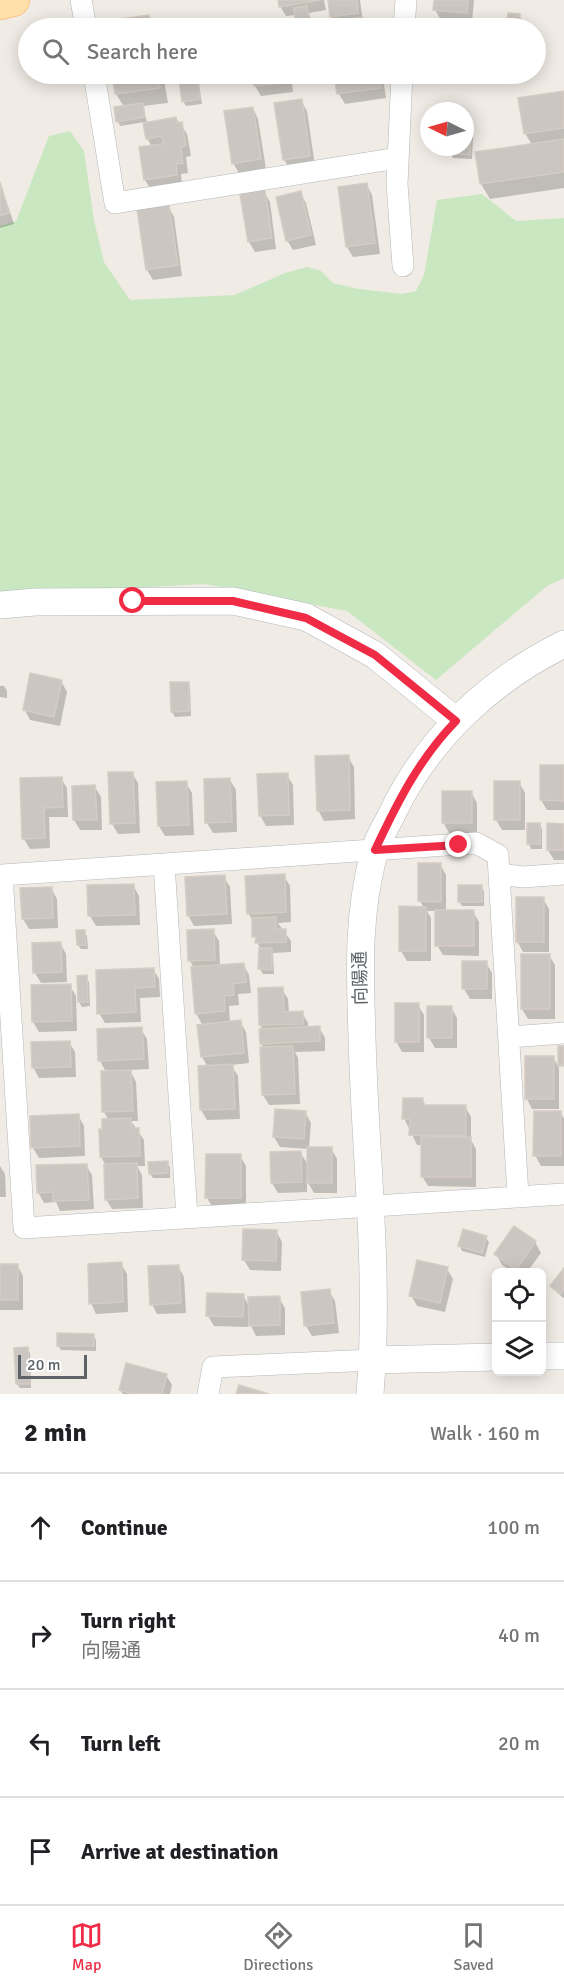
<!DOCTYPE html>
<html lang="en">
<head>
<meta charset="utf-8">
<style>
	:root { --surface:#fff; --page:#f2f2f2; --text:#202124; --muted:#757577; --line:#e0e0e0; --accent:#f02b45 }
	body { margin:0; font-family:Signika,"Noto Sans JP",sans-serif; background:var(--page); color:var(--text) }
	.controls { position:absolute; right:18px; bottom:18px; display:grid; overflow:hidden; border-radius:9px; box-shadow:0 3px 15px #0003 }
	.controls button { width:54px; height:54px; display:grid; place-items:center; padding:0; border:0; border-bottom:2px solid var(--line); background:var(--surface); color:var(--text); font:30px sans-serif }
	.compass { position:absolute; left:420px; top:102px; width:54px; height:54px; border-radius:50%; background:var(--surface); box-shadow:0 3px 15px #0003; rotate:275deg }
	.scale { position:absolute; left:18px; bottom:15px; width:69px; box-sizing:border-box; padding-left:6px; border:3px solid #5d6366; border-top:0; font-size:16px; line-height:21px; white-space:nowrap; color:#5d6366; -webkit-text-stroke:4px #fff; paint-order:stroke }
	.stop { position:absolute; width:18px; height:18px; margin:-14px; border:4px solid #f02b45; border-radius:50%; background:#fff }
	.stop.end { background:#f02b45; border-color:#fff; box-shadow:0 2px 6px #0008 }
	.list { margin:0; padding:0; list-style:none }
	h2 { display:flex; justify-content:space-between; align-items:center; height:78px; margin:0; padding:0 24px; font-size:26px }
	h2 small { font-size:20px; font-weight:400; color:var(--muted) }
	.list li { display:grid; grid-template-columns:39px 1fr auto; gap:18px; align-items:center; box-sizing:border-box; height:108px; padding:0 24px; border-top:2px solid var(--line) }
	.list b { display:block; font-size:22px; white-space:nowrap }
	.list p { margin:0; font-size:20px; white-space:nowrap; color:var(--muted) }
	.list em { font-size:20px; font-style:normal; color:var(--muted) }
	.icon { flex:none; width:33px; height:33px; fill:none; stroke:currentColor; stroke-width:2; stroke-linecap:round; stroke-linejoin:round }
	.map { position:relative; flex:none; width:564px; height:1394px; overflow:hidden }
	.search { position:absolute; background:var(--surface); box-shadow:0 3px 15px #0003; left:18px; right:18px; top:18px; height:66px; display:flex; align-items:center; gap:15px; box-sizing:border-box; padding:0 21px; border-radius:33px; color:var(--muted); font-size:22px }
	.sheet { height:510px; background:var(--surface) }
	nav { display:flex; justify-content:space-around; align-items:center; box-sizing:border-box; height:84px; border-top:2px solid var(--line); background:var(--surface); font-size:16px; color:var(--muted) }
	nav a { display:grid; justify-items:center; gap:3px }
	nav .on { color:var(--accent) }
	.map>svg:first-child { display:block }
	.green { fill:#c9e8c1 }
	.shadow { fill:#0003 }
	.building { fill:#cbc6c2; stroke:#d5ccc3; stroke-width:1.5 }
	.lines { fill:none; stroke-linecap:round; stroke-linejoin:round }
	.minor-casing { stroke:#b3b7ba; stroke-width:22 }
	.tertiary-casing { stroke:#b3b7ba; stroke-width:28 }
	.primary-casing { stroke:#f7a857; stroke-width:34 }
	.minor { stroke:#fff; stroke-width:21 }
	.tertiary { stroke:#fff; stroke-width:27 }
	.primary { stroke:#ffe0ab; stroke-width:33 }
	.route { stroke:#f02b45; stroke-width:8 }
	.labels { text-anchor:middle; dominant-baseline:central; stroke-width:6; stroke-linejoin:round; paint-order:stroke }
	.street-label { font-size:18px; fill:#5d6366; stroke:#fff }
</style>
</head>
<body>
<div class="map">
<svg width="564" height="1394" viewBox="0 0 564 1394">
	<rect width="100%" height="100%" fill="#f0ebe5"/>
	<path class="green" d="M70,131L84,151L94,220L104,262L130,300L235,295L285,273L307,267L321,271L333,283L359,289L402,294L416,291L424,275L437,200L482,194L516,221L564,218V578L547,586L436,680L347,611L205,584L0,595V226L16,221L49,136Z"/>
	<path class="shadow" d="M279,0H324L326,10L309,13L311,22L317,21L321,28H298L296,15L286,16L280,6Z
		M329,0H360L363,22L367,28H334L333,23H335L332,17Z
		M436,0H474L472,22L441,20L435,10Z
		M509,14L519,16L522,20L521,28H508Z
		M148,16L155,28H107L106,23Z
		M114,74H163L168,103L143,106L147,123L176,118L187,134L191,156L186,157L188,173L181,174L182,185L151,190L145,180L152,147L147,138L145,122L120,126L118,121L124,107L116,94Z
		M253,74H291L293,92L261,96L255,86Z
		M336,74H381L383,78L386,98L345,104L339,94Z
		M196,79L199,83L202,104L186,106L183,101Z
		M564,93V188L490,199L481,184L532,145L525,133Z
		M301,101L307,111L315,166L290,170L284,159Z
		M253,108L258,119L266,169L239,173L233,163Z
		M465,133H471L473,138L472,159L453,158L450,153L451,147H465Z
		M0,182L14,224L0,228Z
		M367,185L372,195L380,254L353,257L347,247L340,188Z
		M264,192L270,202L276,249L255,252L249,242Z
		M300,193L306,203L316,245L293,250L287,240Z
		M168,206L174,217L182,276L153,280L147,270Z
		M61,681L67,692L60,726L30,720L25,710Z
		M188,683L190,688L191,716L175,717L172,712Z
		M0,686H4L7,691V698L0,697Z
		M348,757L354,767L355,819L324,821L318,810Z
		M541,766L564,767V810H547L541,800Z
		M132,773L138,783L140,833L118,834L112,824Z
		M287,775L293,785L294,825L266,826L260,815Z
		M61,778L67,788L68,817H49L50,848L30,849L24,839Z
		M230,780L236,790L237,832L213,833L207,823Z
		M519,782L525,793V830H502L496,820Z
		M186,783L192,793L194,835L165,836L159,826Z
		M73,787H95L101,797L102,830H80L74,820Z
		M471,792L477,803V833H449L443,822Z
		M540,824L542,829V849H531L529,844Z
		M548,825H564V860H554L548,850Z
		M440,864L446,875V912H473L479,922V956L443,955L437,945V911H427L431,918V961H407L401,951L424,908L420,901Z
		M284,876L290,886L291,922L278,923L291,941V952L273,953L274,974H263L260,969V948L254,936L253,922L249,914Z
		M224,877L230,887L232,924L194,926L188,915Z
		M133,885L139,896L140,925L96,926L90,916Z
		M481,886L484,891V906H462L459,901Z
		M51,888L57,899L58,928L29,929L23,919Z
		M543,899L549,909V952H523L517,941Z
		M84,931L87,936L88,949H81L78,945Z
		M213,931L219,941L220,966L243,964L249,975L251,993L238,994L239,1005L229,1006L230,1023L240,1022L246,1032L249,1063L231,1065L238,1076L240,1119L207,1120L201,1110L208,1067L202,1057L203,1026L196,1013L194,968L190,961Z
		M60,943L66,954L67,982L41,983L35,973L34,944Z
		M549,955L555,965V1019H528L522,1009Z
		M486,963L492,973V999H470L464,989Z
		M153,969L159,979L160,997L140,998L141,1022L105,1023L99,1013Z
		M86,977L89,982L90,1006L82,1007L79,1002Z
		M70,986L76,996L77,1031L39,1032L33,1022L32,987Z
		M282,989L288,999L289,1013H302L308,1023V1028L319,1027L325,1038V1051L295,1052L298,1058L300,1104L269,1105L263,1095L261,1049H264L261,1043L263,1030L260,1025L259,990Z
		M418,1005L424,1015V1052H402L396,1041Z
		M451,1007L457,1018V1048H435L429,1038Z
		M141,1029L147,1039L149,1069L130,1070L136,1082L138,1121H131L144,1140L145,1166H137L142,1175L143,1208L112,1209L106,1199L105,1164L101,1157L104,1130L109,1121L104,1112L106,1072L100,1061Z
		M69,1042L75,1052L76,1077L39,1078L33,1067Z
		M553,1057L559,1068V1109H532L527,1099Z
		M422,1099L426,1106H465L471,1117V1140L476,1149V1187L428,1186L422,1176L423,1145H417L404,1118Z
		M305,1112L311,1123L309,1148H331L337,1159V1193H314L307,1181V1192L278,1193L272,1183L300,1152L308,1165V1149L280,1147L274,1137Z
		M561,1113L564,1119V1166H541L535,1155Z
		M78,1115L84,1126L85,1156L39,1158L33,1148Z
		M240,1156L246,1166V1208H213L207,1198Z
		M167,1163L170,1167V1178H153L150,1174Z
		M86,1165L92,1175L94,1209L60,1211L56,1202L44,1203L38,1192Z
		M0,1166L5,1174L6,1197H0Z
		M276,1231L282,1242L281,1271L250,1270L244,1260Z
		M486,1238L489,1242L485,1257L462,1251L460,1246Z
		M535,1242L541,1253L527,1272H513L502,1265L496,1254Z
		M121,1264L127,1274L128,1312L96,1314L91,1303Z
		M0,1265H17L23,1276V1310H0Z
		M178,1266L184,1277L186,1313L157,1314L152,1304Z
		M447,1269L453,1279L445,1312L417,1306L411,1295Z
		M564,1270V1297L563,1298L551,1287Z
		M329,1291L335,1301L339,1333L312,1336L306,1326Z
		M243,1295L250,1308L279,1298L285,1308V1335L256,1336L249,1322L248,1327L214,1326L208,1316Z
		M93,1335L96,1340V1351L61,1350L58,1345Z
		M27,1349L30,1353L31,1388H20L17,1384Z
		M166,1375L172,1385L170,1394H123L120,1390Z"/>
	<path class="building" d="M278,0H321L279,7Z
		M328,0H357L358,13L330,17Z
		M434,0H468L467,13L433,10Z
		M307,6L309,21L318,19L319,28H296L294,8Z
		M508,13L520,14L519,28H506Z
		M149,15L151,28H106L105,21Z
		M362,17L364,28H332L331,22Z
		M112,74H158L160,88L115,94Z
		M252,74H287L288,82L254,86Z
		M334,74H379L381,88L337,94Z
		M197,77L200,99L182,102L179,80Z
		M564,91V128L524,134L518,98Z
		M302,99L310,156L283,160L274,103Z
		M143,103L145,117L116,122L114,107Z
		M253,107L261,159L232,164L224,111Z
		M176,117L177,123L182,122L186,146L181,147L183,163L176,164L177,175L144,180L139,147L163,144L162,136L146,139L143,123Z
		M465,131L471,132L470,155L449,153V147H465Z
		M564,139V172L480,184L475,152Z
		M0,182L9,213L0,216Z
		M367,183L375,243L346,247L338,187Z
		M265,190L272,238L248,242L240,194Z
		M301,191L311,235L286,241L276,197Z
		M169,205L178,265L146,270L137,209Z
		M30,673L62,680L54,717L23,710Z
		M170,682H189V711L171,712Z
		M349,755L350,810L317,811L315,756Z
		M540,765H564V801L540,800Z
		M108,772H133L135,823L110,824Z
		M288,773L289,815L259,816L257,774Z
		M62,777L63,807L44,808L45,838L22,839L20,778Z
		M230,778L232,822L205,823L204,779Z
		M187,781L189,825L158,826L156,782Z
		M494,781H520V820H494Z
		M95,785L97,820H73L72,786Z
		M442,791H472V823H442Z
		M527,823H540V844H527Z
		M547,823L564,824V850H547Z
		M418,863H441V902L418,901Z
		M285,874L286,912L247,914L245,876Z
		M225,875L227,914L187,916L185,877Z
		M134,884L135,915L88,916L87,885Z
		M458,885H482V902H458Z
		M52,887L53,918L22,919L20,888Z
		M516,897H544V942H516Z
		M399,906L426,907V951H399Z
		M435,910H474V946H435Z
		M276,917V929H286V942L255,943L256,937H252V918Z
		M214,929L215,960L188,961L187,930Z
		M76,930H85L86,945H77Z
		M61,942L62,972L33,973L32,943Z
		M259,948H272V970L258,969Z
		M521,954H550V1009H521Z
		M462,961H487V989H462Z
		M244,963L246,982L233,984L234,995L224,996L225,1011L195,1014L191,967Z
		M154,968L155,987L135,988L136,1012L97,1014L96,970Z
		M87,975L88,1002H78L77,976Z
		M71,984L72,1021L32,1022L31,985Z
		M283,987L284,1012L303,1011V1024L259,1025L258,988Z
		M395,1003H419V1042H395Z
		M427,1006H452V1038H427Z
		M241,1020L244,1053L201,1057L197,1025Z
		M320,1026V1041L260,1044L259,1029Z
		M142,1027L144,1059L98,1061L97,1029Z
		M70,1041L71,1067L32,1068L31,1042Z
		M293,1046L295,1094L262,1095L260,1047Z
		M558,1046H564V1066H558Z
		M525,1056H554V1099H525Z
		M233,1064L235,1109L200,1110L198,1066Z
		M131,1070L133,1111L102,1112L101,1071Z
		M403,1098H423V1105H466V1136L409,1135L410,1119H402Z
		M275,1109L306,1111L304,1139L273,1137Z
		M534,1111H561V1156H533Z
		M79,1114L80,1146L31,1148L30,1116Z
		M131,1118L132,1128H139L140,1156L100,1157L99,1129H102V1119Z
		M421,1137H471V1177H421Z
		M307,1147H332V1183H307Z
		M301,1151L302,1182L271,1183L270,1152Z
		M206,1154H241V1198H205Z
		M168,1161V1173L149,1174L148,1162Z
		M137,1163L138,1198L105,1200L104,1164Z
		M87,1164L89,1200L53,1201V1192L37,1193L36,1165Z
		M514,1226L536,1241L516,1270L494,1254Z
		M243,1229L277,1230L276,1261L242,1260Z
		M463,1229L487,1236L482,1253L458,1246Z
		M417,1260L448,1267L440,1303L409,1296Z
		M122,1262L123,1302L89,1304L88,1264Z
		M0,1264H18V1300H0Z
		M179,1265L181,1303L150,1305L148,1266Z
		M564,1268V1289L560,1294L550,1286Z
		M330,1289L334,1323L304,1326L301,1292Z
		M207,1293L244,1294L243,1317L206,1316Z
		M280,1296V1325L249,1326L248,1297Z
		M57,1333L94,1334V1346H57Z
		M28,1347L29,1384H16L14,1348Z
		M126,1363L167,1374L162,1394H134L119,1390Z
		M239,1385L269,1394H236Z"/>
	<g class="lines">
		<defs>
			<path id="minor" d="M81,0L86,28
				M404,28L406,0
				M94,74L115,203L398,158
				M402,74L397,184L403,266
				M164,864L187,1217
				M499,874L518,1196
				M564,874L523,877L499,874L498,855L476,843L2,875L24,1228L564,1194
				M510,1037L564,1033
				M208,1394L213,1367L373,1360"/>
			<path id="tertiary" d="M0,605L35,602L233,601L306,617L375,655L456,721
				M542,1356H564
				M373,1360L496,1357
				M370,1394C380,1275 365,1156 362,1037C360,972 357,917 374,853C377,840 385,828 391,816C427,739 489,681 564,644"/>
			<path id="primary" d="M0,3L13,0"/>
		</defs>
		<use href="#minor" class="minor-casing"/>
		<use href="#tertiary" class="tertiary-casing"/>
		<use href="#primary" class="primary-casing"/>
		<use href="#minor" class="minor"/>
		<use href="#tertiary" class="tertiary"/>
		<use href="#primary" class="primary"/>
	</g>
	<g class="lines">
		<path class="route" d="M133,601H233L306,618L375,655L456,721C419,759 397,803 375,850L459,845"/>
	</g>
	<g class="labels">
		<g class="street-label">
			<text transform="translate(360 978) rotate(-91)">向陽通</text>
		</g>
	</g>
</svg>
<div class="controls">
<button><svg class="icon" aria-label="locate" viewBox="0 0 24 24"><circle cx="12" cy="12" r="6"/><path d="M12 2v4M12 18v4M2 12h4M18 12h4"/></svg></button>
<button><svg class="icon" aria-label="layers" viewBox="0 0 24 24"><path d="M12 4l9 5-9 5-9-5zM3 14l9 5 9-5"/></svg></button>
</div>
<svg class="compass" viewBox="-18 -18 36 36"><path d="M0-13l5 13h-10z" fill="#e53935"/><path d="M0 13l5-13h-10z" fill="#757577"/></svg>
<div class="scale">20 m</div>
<div class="stop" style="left:133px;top:601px"></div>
<div class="stop end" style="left:459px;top:845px"></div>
<div class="search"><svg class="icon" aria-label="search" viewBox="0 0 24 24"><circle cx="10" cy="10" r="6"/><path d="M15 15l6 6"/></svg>Search here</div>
</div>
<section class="sheet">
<h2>2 min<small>Walk · 160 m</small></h2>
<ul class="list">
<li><svg class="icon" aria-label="ahead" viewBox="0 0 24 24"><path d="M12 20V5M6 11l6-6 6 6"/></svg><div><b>Continue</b></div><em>100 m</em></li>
<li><svg class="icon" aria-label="right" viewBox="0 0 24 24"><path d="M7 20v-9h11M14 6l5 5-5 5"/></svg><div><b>Turn right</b><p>向陽通</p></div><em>40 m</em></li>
<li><svg class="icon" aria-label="left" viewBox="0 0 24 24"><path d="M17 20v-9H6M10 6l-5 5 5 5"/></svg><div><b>Turn left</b></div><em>20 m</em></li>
<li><svg class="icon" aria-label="arrive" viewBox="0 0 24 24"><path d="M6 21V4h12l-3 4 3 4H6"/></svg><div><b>Arrive at destination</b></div></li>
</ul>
</section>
<nav>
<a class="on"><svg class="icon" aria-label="map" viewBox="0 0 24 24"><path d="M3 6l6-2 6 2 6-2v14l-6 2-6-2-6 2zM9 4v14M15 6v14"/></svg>Map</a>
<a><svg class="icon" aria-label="directions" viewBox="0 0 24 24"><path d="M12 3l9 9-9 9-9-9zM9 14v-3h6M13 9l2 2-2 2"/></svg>Directions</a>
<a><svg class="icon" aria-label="saved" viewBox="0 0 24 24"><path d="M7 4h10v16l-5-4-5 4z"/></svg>Saved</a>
</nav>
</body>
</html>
